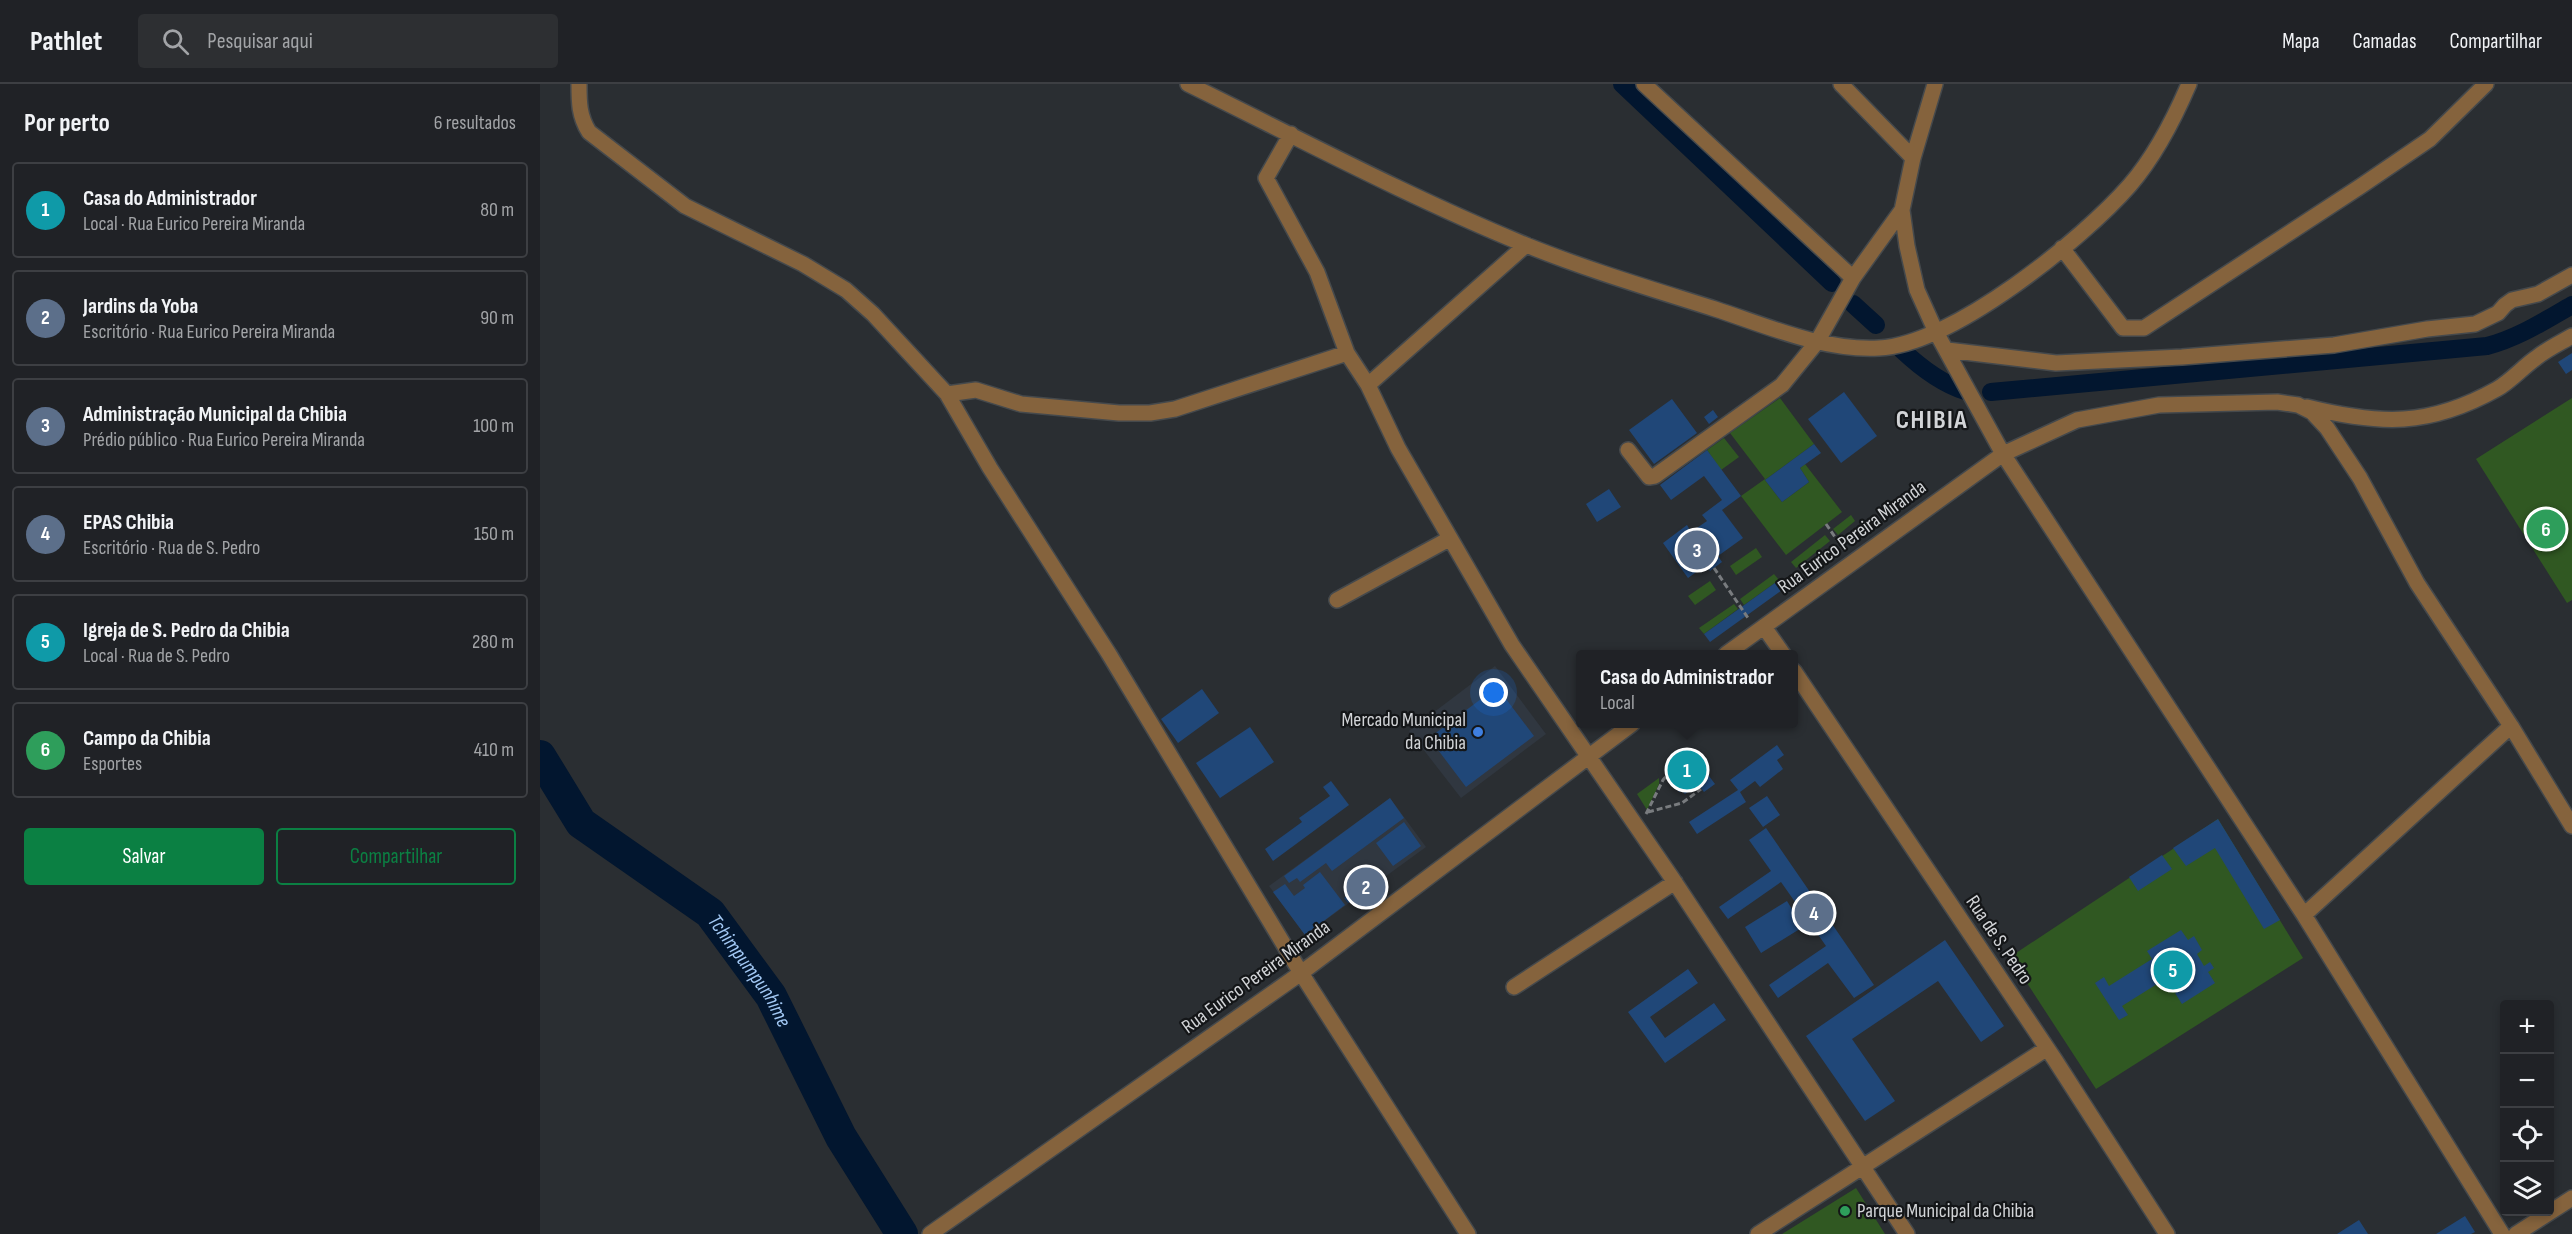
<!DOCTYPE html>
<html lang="pt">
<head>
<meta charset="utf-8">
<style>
	:root { --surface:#202226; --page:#2d2f32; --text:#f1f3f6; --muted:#a2a4a7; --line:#3d3f43; --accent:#0b8043 }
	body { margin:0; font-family:"Sofia Sans Condensed",sans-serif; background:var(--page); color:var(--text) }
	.controls { position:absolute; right:18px; bottom:18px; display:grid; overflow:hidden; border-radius:6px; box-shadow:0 3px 9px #0003 }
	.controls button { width:54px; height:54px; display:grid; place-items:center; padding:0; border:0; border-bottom:2px solid var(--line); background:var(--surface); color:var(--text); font:30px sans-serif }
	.you { position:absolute; left:954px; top:609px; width:21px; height:21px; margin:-15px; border:4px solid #fff; border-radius:50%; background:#1a73e8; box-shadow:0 0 0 9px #1a73e833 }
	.badge { display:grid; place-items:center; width:39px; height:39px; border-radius:50%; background:var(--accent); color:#fff; font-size:20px; font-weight:700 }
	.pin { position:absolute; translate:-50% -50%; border:3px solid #fff; box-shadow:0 2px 6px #0006 }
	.popup { position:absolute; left:1036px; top:566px; width:222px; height:78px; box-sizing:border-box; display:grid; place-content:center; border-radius:6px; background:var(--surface); filter:drop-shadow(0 2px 4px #0005); font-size:20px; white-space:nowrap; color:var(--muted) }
	.popup b { font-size:22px; color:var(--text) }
	.popup::after { content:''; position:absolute; left:50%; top:100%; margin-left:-12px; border:12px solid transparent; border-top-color:var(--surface) }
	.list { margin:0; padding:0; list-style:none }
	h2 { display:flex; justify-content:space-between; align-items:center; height:78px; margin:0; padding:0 24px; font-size:26px }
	h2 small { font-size:20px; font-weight:400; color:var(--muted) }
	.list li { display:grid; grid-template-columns:39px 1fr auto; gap:18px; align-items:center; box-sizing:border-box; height:96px; margin:0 12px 12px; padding:0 12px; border:2px solid var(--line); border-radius:6px }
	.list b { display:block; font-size:22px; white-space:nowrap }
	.list p { margin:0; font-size:20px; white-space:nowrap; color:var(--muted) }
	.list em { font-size:20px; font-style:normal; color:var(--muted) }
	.actions { display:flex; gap:12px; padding:18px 24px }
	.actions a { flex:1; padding:14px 0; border:2px solid var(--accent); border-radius:6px; text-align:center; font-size:21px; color:var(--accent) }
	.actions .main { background:var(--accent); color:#fff }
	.icon { flex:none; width:33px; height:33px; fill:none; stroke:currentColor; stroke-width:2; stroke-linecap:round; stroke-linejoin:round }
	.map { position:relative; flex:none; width:2032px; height:1150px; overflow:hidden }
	header { display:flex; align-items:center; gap:36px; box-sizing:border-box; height:84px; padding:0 30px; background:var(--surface); border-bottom:2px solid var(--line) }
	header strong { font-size:28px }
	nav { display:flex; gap:33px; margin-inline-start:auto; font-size:21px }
	.search { width:420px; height:54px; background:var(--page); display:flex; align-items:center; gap:15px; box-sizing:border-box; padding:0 21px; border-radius:6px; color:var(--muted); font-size:22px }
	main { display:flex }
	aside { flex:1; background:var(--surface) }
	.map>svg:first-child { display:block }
	.built { fill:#303740 }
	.green { fill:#305822 }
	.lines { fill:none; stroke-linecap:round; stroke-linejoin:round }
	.canal { stroke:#02162f; stroke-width:18 }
	.river { stroke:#02162f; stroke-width:32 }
	.building { fill:#204778 }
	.minor-casing { stroke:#45494c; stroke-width:18 }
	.path { stroke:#797c7f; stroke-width:3; stroke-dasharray:6 3; stroke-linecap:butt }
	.minor { stroke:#85633d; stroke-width:15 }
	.shop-dot { fill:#3f7fe0; stroke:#141618; stroke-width:2 }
	.leisure-dot { fill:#2e9e5b; stroke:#141618; stroke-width:2 }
	.labels { text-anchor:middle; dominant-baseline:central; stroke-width:4.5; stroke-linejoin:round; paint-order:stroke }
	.street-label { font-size:20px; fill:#d2d4d7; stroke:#141618 }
	.poi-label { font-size:20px; fill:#d2d4d7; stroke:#141618; text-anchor:end }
	.water-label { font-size:21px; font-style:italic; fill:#a2c8f4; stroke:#141618 }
	.district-label { font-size:26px; font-weight:bold; letter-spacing:1.5px; fill:#d2d4d7; stroke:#141618 }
</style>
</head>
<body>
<header>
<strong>Pathlet</strong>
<div class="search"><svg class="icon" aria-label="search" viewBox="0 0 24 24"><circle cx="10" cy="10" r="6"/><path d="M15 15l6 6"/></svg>Pesquisar aqui</div>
<nav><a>Mapa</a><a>Camadas</a><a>Compartilhar</a></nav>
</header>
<main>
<aside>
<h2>Por perto<small>6 resultados</small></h2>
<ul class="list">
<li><span class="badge" style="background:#0f9aa8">1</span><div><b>Casa do Administrador</b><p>Local · Rua Eurico Pereira Miranda</p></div><em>80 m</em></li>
<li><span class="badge" style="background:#5c6f8a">2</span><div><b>Jardins da Yoba</b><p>Escritório · Rua Eurico Pereira Miranda</p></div><em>90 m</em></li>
<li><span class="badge" style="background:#5c6f8a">3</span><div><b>Administração Municipal da Chibia</b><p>Prédio público · Rua Eurico Pereira Miranda</p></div><em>100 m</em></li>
<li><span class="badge" style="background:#5c6f8a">4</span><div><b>EPAS Chibia</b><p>Escritório · Rua de S. Pedro</p></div><em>150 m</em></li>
<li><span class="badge" style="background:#0f9aa8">5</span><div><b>Igreja de S. Pedro da Chibia</b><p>Local · Rua de S. Pedro</p></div><em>280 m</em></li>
<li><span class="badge" style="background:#2e9e5b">6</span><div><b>Campo da Chibia</b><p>Esportes</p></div><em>410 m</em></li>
</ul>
<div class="actions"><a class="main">Salvar</a><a>Compartilhar</a></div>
</aside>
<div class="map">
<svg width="2032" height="1150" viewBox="0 0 2032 1150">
	<rect width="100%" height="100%" fill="#2a2e32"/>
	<path class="built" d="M955,582L1006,650L921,714L869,647Z
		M850,714L886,763L765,851L729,802Z"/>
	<path class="green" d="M1240,314L1274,360L1225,396L1242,418L1269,398L1260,384L1265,380L1302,428L1246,471L1201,412L1225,395L1190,349Z
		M2032,314V516L2027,519L1936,375Z
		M1184,354L1199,373L1181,386L1167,366Z
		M1311,431L1315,437L1298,451L1293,445Z
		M1285,451L1290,457L1256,484L1251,478Z
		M1216,464L1222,473L1196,491L1190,482Z
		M1234,490L1239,496L1204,521L1200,515Z
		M1170,497L1176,506L1155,521L1148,512Z
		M1194,520L1198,525L1164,550L1159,544Z
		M1119,694V700L1107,726L1097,710Z
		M1678,735L1763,874L1556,1005L1470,873Z
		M1316,1104L1345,1150H1242Z"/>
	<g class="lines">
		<path class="canal" d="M1082,0L1292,199
			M1313,220L1336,241
			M1362,266C1380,283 1400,299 1425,307
			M1451,308L1947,262C1978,254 2004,237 2032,221"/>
		<path class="river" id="s1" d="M0,672L41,739L170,829L231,912L301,1053L362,1150"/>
	</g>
	<path class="building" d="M2032,269V286L2026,290L2018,278Z
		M1304,308L1337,352L1301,379L1268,335Z
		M1132,315L1157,349L1114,380L1089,346Z
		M1173,326L1178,333L1169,340L1164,333Z
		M1274,360L1281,369L1260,384L1269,398L1242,418L1225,396Z
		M1167,366L1201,412L1182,426L1203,454L1178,472L1182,478L1170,487L1166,481L1148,494L1123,459L1147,441L1151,448L1167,437L1162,431L1182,416L1164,392L1131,416L1120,401Z
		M1069,405L1081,423L1057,438L1046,420Z
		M1239,496L1245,504L1170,558L1164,550Z
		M957,603L994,652L926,703L889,654Z
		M662,605L679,629L638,659L621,635Z
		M710,643L734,678L680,714L656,679Z
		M1237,661L1244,671L1237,676L1243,685L1220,703L1215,697L1200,708L1206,718L1157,750L1149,738L1198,706L1190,696Z
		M1150,665L1159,677L1155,680L1163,691L1166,688L1175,700L1164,708L1158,701L1145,710L1142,707L1139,708L1130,695L1133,693L1130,686L1140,678L1143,680L1138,673Z
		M791,697L809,721L733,777L725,765L762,738L759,734L790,712L783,703Z
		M1227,712L1240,731L1223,743L1209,724Z
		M850,714L864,734L792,787L786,779L760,798L757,794L749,799L744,792Z
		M1678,735L1740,836L1724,845L1675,764L1646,782L1633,764Z
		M864,738L881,762L853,782L836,759Z
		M1226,744L1334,901L1314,914L1288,879L1238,914L1229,901L1286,862L1241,798L1188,835L1179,823L1231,787L1209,756Z
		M1622,771L1632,785L1598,807L1589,793Z
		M780,788L805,821L765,851L733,808L745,800L754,812L765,804L763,801Z
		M830,796L833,801L822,810L818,804Z
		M816,805L820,810L808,819L804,814Z
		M1247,817L1263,843L1221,869L1205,843Z
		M1641,846L1648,856L1654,852L1662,866L1657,870L1664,882L1670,878L1674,884L1668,888L1675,899L1642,920L1635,909L1642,905L1639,899L1631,904L1625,895L1582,922L1588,931L1579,936L1555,899L1564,893L1569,902L1612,875L1607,867Z
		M1405,856L1464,942L1441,958L1398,897L1312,955L1355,1017L1325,1037L1266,952Z
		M1148,885L1158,899L1110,933L1125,954L1174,919L1186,936L1125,979L1088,928Z
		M1925,1132L1935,1148L1931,1150H1896Z
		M1819,1136L1828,1150H1797Z"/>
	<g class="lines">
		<defs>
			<path id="minor" d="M39,0C39,18 39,32 49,48L145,122L263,180L306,206L333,230L407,310L450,384L569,570L761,889L928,1150
				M648,0C760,55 871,114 986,161C1048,186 1112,205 1175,225C1227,242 1283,267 1339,264C1412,261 1543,155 1590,101C1615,72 1634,35 1649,0
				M1104,0L1313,194
				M1301,0L1373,74
				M1395,0L1373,74L1362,126L1367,162L1377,206L1396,248L1463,370L1764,831L1971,642
				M751,50L726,94L777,188L807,269L828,301L858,364L972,561L1132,794L1367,1150
				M1522,164L1583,244H1604L1821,102L1890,55L1946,0
				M1407,266L1516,279L1642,273L1794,261L1887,245L1935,240L1958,229L1965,221L1972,216L1998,210L2032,191
				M828,301L986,161
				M407,310L436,306L481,320L579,329H610L635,325L807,269
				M1767,323C1840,341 1889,343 1957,305C1971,297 1983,283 1996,274C2007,265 2020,259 2032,252
				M1088,366L1109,393L1115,392L1242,301L1277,258L1313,194L1362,126
				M797,516L909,455
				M1224,543L1243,570
				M1186,570L1463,370L1537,336L1619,321L1737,318L1758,321L1772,328L1787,344L1820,394L1877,499L1971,642L2032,742
				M1254,587L1515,976L1627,1150
				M1764,831L1962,1150
				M974,903L1135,798
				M390,1150L761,889L1092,640
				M1218,1150L1506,965
				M1976,1150L2032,1114"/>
		</defs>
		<use href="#minor" class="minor-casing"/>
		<path class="path" d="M1286,440L1304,466
			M1174,484L1208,534
			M1137,684L1136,683L1128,690L1140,704
			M1108,728L1142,719L1161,705
			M1106,730L1123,696L1128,690"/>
		<use href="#minor" class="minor"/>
	</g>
	<circle class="shop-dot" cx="938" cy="648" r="6"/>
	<circle class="leisure-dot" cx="1305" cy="1127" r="6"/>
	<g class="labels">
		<g class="street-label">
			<text transform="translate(1312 453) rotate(-36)">Rua Eurico Pereira Miranda</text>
			<text transform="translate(1459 856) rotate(56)">Rua de S. Pedro</text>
			<text transform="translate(716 893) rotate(-36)">Rua Eurico Pereira Miranda</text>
		</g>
		<g class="poi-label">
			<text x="926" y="636">Mercado Municipal<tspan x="926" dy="23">da Chibia</tspan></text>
			<text x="1317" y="1127" text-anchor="start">Parque Municipal da Chibia</text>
		</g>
		<g class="water-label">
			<text stroke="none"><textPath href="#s1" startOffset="306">Tchimpumpunhime</textPath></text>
		</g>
		<g class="district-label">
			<text x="1392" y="336">CHIBIA</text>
		</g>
	</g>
</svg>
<div class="controls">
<button>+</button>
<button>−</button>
<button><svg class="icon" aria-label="locate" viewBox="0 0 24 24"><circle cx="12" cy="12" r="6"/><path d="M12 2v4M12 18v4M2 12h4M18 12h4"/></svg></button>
<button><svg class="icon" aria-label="layers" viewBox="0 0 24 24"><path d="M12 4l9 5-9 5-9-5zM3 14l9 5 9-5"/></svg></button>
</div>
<div class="you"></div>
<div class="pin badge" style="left:1147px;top:686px;background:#0f9aa8">1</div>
<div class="popup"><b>Casa do Administrador</b>Local</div>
<div class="pin badge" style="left:826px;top:803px;background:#5c6f8a">2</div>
<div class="pin badge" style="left:1157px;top:466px;background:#5c6f8a">3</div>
<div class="pin badge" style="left:1274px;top:829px;background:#5c6f8a">4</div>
<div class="pin badge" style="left:1633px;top:886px;background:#0f9aa8">5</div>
<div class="pin badge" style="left:2006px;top:445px;background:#2e9e5b">6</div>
</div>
</main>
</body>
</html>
